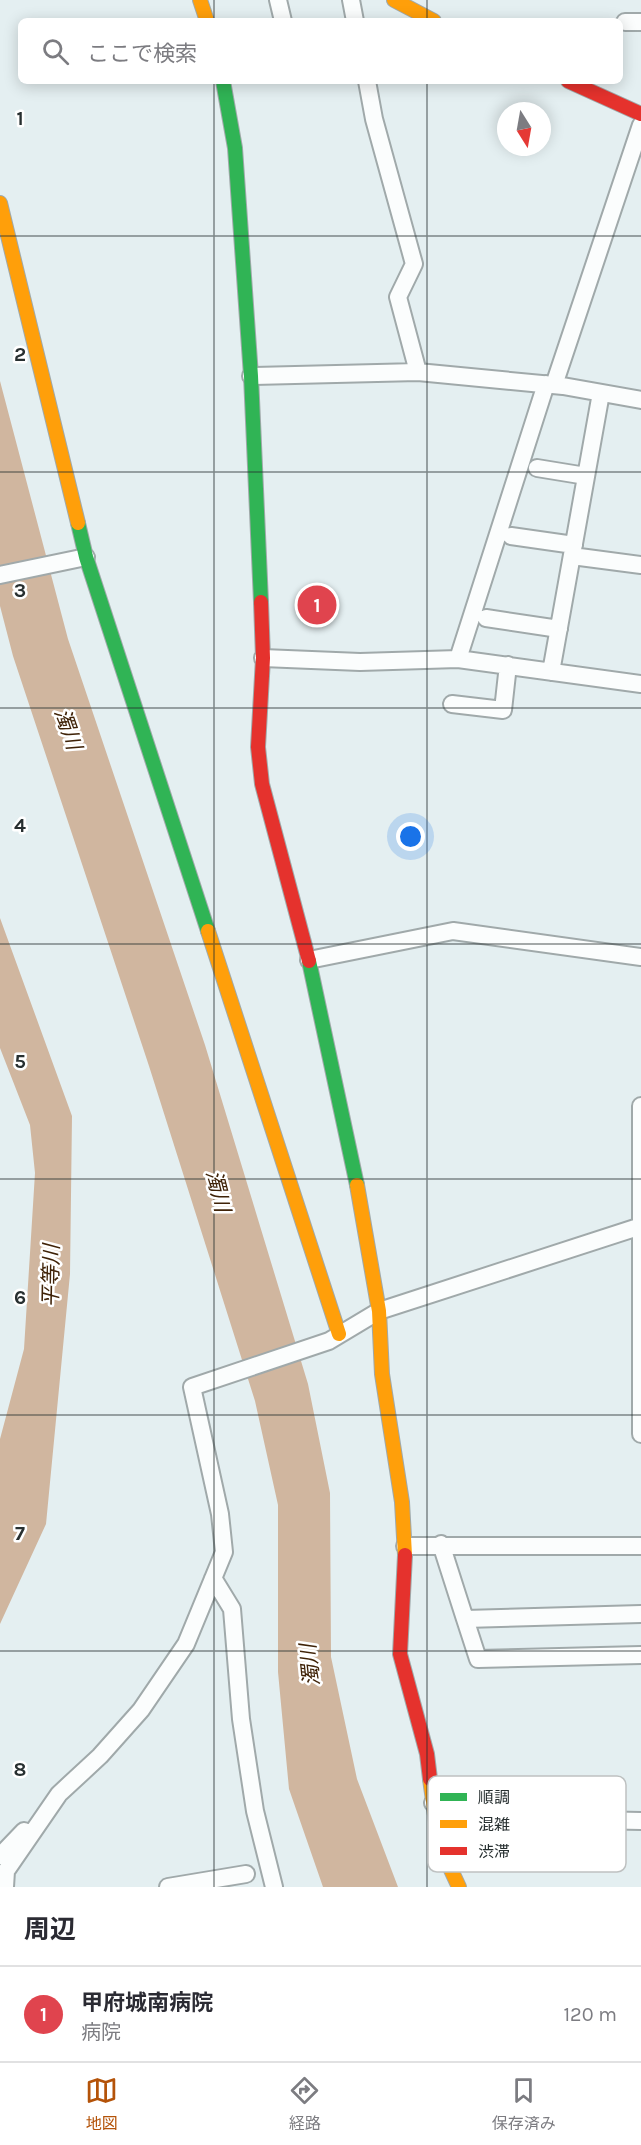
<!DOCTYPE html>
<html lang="ja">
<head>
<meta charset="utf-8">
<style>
	:root { --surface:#fff; --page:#f2f2f3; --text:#2b2b33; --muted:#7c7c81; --line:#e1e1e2; --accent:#b45309 }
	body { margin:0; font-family:Karla,"Noto Sans JP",sans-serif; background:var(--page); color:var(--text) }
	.compass { position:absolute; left:497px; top:102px; width:54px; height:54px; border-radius:50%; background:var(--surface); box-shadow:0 3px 15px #0003; rotate:169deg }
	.you { position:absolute; left:411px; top:837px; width:21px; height:21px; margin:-15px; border:4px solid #fff; border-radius:50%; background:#1a73e8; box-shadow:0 0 0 9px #1a73e833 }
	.badge { display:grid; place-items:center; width:39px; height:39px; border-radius:50%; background:var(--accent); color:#fff; font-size:20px; font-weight:700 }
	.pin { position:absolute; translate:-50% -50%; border:3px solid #fff; box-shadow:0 2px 6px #0006 }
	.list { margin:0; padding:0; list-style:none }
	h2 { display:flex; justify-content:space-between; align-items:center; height:78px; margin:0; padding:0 24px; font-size:26px }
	h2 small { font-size:20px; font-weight:400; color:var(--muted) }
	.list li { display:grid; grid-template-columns:39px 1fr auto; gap:18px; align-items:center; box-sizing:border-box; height:96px; padding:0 24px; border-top:2px solid var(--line) }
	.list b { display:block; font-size:22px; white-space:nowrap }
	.list p { margin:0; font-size:20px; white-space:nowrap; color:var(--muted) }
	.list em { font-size:20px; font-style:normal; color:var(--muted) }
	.icon { flex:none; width:33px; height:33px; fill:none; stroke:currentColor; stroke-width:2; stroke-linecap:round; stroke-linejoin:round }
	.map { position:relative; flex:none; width:641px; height:1887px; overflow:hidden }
	.search { position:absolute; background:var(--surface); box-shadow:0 3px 15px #0003; left:18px; right:18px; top:18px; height:66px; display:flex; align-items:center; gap:15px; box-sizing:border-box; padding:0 21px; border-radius:9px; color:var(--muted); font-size:22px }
	.sheet { height:174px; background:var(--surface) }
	nav { display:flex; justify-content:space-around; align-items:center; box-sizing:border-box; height:84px; border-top:2px solid var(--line); background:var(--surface); font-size:16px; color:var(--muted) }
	nav a { display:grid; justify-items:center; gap:3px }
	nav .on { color:var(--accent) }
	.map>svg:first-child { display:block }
	.water { fill:#d0b69f }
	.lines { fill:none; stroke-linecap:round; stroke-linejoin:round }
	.street-casing { stroke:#a0a9aa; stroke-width:20 }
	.fast-casing { stroke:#a0a9aa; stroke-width:16 }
	.slow-casing { stroke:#a0a9aa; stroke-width:16 }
	.jam-casing { stroke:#a0a9aa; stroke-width:16 }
	.street { stroke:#fbfdfd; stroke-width:16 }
	.fast { stroke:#30b455; stroke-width:14 }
	.slow { stroke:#ff9f0a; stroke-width:14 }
	.jam { stroke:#e5322d; stroke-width:14 }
	.grid { fill:none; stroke:#272f30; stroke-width:1.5; stroke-opacity:0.55 }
	.labels { text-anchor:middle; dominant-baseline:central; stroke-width:5; stroke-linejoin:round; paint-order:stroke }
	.water-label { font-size:21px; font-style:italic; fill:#3f2207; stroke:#fff }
	.key { fill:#fff; stroke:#bec1c1; stroke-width:1.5 }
	.key-label { font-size:16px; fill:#272f30 }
	.grid-label { font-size:20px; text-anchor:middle; font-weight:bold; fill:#272f30; stroke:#fff; stroke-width:5; stroke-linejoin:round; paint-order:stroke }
</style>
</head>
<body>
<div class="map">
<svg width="641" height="1887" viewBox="0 0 641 1887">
	<rect width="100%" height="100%" fill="#e4eff1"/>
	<path class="water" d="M0,381L68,639L205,1045L308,1384L330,1493L331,1657L357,1779L398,1887H323L289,1789L278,1672V1505L255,1401L149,1066L13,656L0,606Z
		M0,918L72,1116L70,1274L46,1524L0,1624V1439L24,1349L35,1173L30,1125L0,1048Z"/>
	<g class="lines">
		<defs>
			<path id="street" d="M278,0L283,21
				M351,0L355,21
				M625,22H641
				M367,81L374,119L414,264L398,297L418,372
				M251,376L418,372L563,386L641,400
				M554,385L641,125
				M537,468L586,476
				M511,536L574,545
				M572,556L641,565
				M0,575L86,557
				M486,618L559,629
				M263,658L360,662L458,659L641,684
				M458,659L546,384
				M551,672L601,393
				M452,704L503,710L508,665
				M309,960L453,931L641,957
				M641,1106V1434
				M441,1544L465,1619L641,1614
				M405,1546H641
				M213,1578L232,1609L241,1719L255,1811L274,1887
				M465,1619L478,1659L641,1655
				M433,1803L545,1819L641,1821
				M0,1856L24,1831
				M5,1887L6,1871L59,1794L100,1756L141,1710L186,1644L224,1552L220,1514L192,1387L329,1341L379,1311L641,1226
				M168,1887L246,1874"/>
			<path id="fast" d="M223,81L235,148L251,376L261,602
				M78,523L86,557L208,931
				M309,961L357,1185"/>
			<path id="slow" d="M200,0L207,21
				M394,0L434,21
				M0,203L78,523
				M208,931L339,1334
				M357,1185L379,1311L382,1374L402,1502L405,1555
				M430,1779L439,1844L459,1887"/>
			<path id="jam" d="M568,81L641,114
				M261,602L263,658L258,747L262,784L309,961
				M405,1555L400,1654L427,1754L430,1779"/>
		</defs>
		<use href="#street" class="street-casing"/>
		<use href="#fast" class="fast-casing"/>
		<use href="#slow" class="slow-casing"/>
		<use href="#jam" class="jam-casing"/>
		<use href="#street" class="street"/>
		<use href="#fast" class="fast"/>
		<use href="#slow" class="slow"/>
		<use href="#jam" class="jam"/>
	</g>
	<path class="grid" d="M214,0V21M427,0V21M214,81V1887M427,81V1887M0,236H641M0,472H641M0,708H641M0,944H641M0,1179H641M0,1415H641M0,1651H641"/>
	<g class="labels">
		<g class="water-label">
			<text transform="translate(68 729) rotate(71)">濁川</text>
			<text transform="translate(218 1191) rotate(76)">濁川</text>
			<text transform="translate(51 1276) rotate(-89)">平等川</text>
			<text transform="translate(310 1665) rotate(-96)">濁川</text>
		</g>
	</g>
	<rect x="428" y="1776" width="198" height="96" rx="9" class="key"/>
	<rect x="440" y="1793" width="27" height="8" fill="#30b455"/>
	<rect x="440" y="1820" width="27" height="8" fill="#ff9f0a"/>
	<rect x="440" y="1847" width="27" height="8" fill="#e5322d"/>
	<g class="key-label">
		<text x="478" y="1803">順調</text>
		<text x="478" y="1830">混雑</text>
		<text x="478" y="1857">渋滞</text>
	</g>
	<g class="grid-label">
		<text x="20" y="125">1</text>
		<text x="20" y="361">2</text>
		<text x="20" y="597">3</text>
		<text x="20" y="832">4</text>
		<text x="20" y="1068">5</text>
		<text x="20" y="1304">6</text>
		<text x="20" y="1540">7</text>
		<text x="20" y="1776">8</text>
	</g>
</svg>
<svg class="compass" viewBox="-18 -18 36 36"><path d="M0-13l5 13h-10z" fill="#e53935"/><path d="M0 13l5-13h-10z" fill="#7c7c81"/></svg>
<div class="you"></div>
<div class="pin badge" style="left:317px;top:605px;background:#e0444e">1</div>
<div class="search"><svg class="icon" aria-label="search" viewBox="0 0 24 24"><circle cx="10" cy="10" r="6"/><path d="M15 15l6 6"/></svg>ここで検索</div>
</div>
<section class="sheet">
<h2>周辺<small></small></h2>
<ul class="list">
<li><span class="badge" style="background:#e0444e">1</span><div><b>甲府城南病院</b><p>病院</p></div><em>120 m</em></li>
</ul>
</section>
<nav>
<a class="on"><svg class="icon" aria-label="map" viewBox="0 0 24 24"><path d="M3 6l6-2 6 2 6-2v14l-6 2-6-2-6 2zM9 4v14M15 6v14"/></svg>地図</a>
<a><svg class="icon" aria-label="directions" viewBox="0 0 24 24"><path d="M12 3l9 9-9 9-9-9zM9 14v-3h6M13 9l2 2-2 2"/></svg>経路</a>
<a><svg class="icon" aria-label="saved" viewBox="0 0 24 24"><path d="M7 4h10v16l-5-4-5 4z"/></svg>保存済み</a>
</nav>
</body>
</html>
